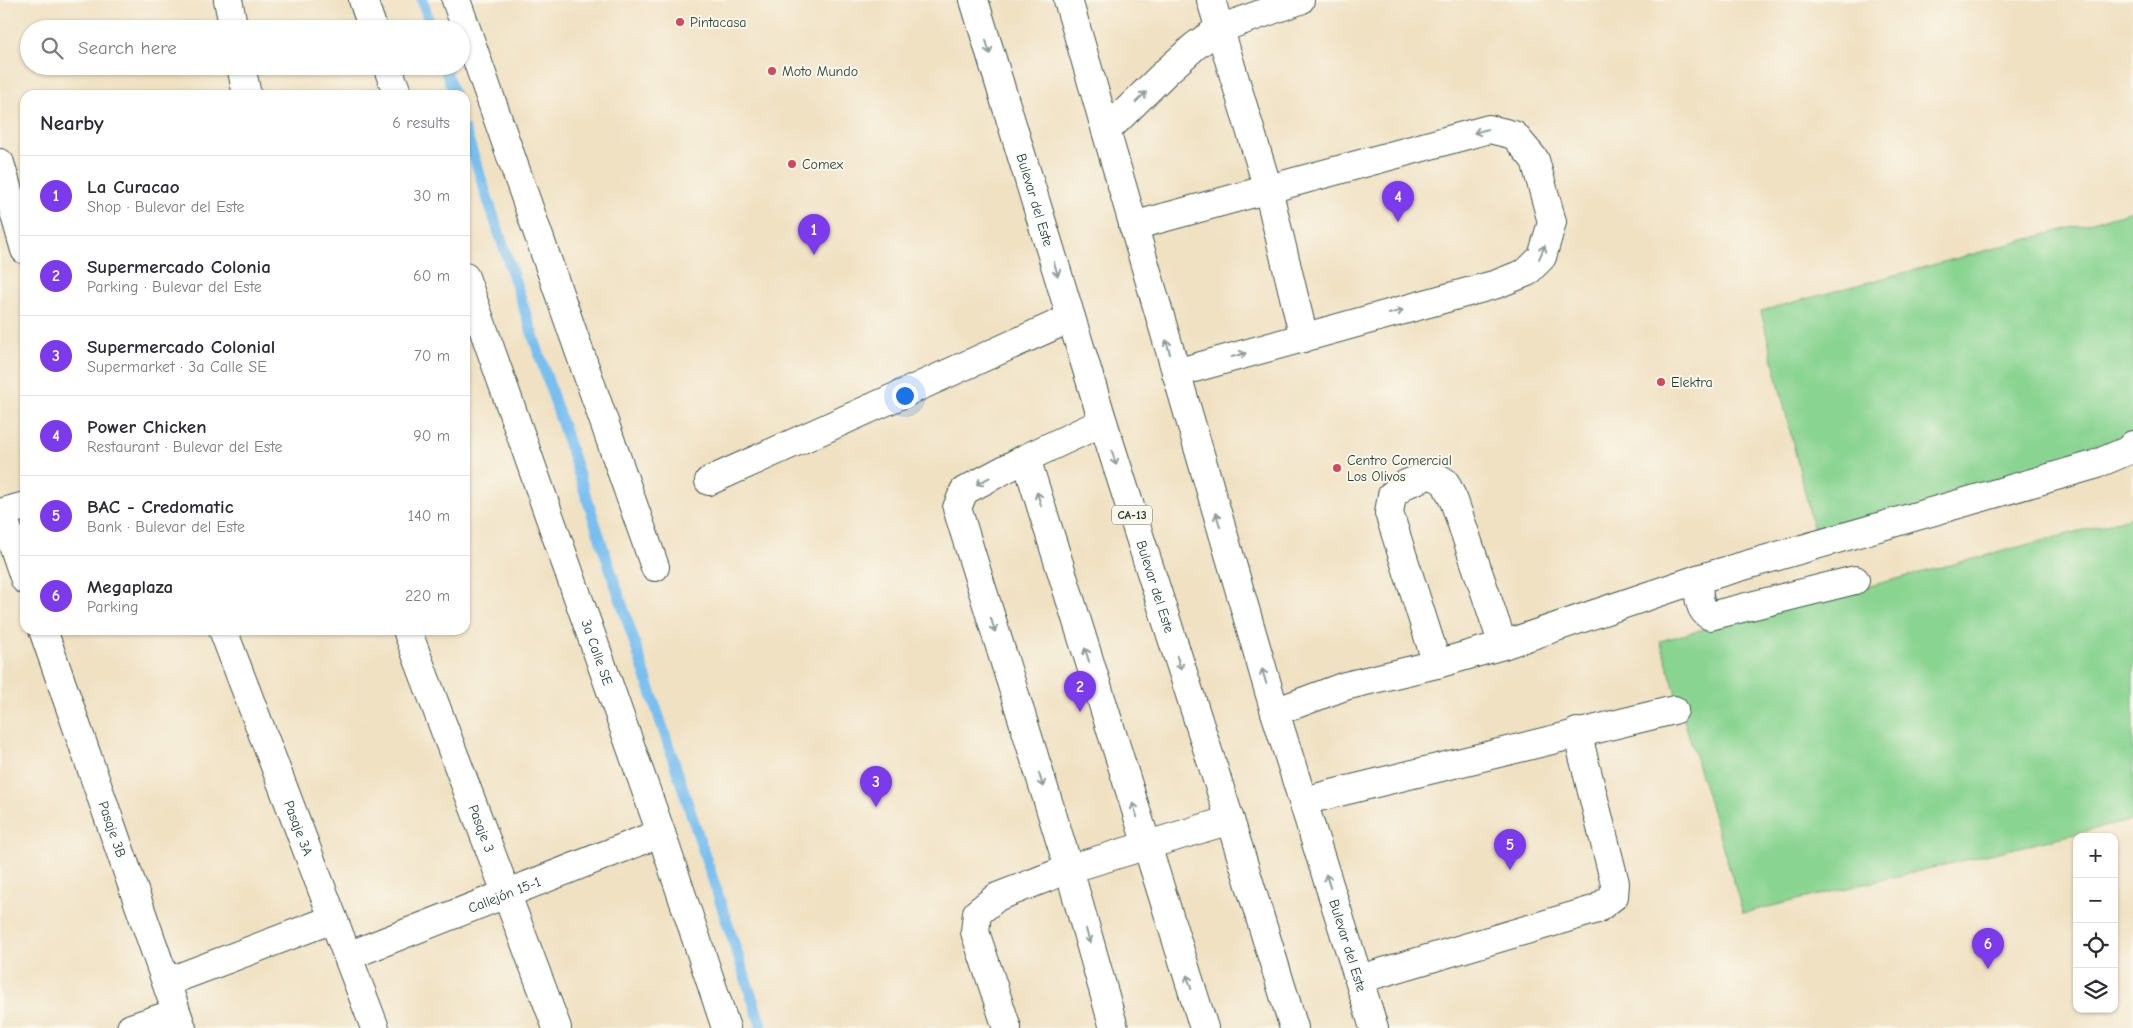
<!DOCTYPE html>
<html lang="en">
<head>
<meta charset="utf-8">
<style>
	:root { --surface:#fff; --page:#f2f2f3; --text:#2b2b33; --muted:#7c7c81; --line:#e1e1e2; --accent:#7c3aed }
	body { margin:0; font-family:"Comic Neue",sans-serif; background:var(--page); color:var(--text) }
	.controls { position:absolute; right:15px; bottom:15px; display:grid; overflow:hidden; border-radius:10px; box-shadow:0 1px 4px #0004 }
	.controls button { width:45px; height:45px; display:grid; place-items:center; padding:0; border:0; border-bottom:1px solid var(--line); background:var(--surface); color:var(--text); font:25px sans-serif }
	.you { position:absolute; left:904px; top:395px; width:18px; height:18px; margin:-12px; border:4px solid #fff; border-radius:50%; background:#1a73e8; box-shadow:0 0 0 8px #1a73e833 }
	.badge { display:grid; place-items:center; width:32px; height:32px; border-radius:50%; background:var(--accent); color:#fff; font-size:16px; font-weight:700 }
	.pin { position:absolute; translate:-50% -41px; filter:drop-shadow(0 1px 2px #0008) }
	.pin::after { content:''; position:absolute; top:26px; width:18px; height:15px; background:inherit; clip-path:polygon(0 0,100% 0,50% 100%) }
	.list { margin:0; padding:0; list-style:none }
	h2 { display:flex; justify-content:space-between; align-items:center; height:65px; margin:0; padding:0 20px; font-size:21px }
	h2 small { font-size:16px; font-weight:400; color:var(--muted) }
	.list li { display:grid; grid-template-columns:32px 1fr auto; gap:15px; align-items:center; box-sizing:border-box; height:80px; padding:0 20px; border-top:1px solid var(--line) }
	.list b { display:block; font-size:19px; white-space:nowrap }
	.list p { margin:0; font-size:16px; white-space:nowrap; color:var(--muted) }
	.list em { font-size:16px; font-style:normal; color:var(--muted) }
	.icon { flex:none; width:28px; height:28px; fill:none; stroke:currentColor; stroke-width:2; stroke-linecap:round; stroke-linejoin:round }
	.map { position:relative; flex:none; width:2133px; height:1028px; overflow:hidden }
	.search { position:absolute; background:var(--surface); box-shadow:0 1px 4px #0004; left:20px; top:20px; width:450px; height:55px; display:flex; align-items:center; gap:12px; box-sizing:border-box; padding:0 18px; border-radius:28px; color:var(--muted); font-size:19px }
	.panel { position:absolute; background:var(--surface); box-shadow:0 1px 4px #0004; left:20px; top:90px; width:450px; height:545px; border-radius:15px }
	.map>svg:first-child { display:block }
	.green { fill:#89d491; stroke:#548862 }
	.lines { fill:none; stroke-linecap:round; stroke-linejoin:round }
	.stream { stroke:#78bff0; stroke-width:11 }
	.minor-casing { stroke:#3e5649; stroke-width:30 }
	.highway-casing { stroke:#3e5649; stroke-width:30 }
	.minor { stroke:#fff; stroke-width:28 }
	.highway { stroke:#fff; stroke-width:28 }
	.oneway { stroke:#8f9e9a }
	.poi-dot { fill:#d1495b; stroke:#fbf7ec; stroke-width:2 }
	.labels { text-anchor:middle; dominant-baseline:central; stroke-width:4; stroke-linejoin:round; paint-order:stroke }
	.shield { fill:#fbf7ec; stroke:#61756b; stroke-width:1 }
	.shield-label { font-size:12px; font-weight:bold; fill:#1f3d34 }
	.poi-label { font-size:14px; fill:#1f3d34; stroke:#fbf7ec; text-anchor:start }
	.street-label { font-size:14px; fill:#1f3d34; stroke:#fbf7ec }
</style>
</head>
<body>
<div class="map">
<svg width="2133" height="1028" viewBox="0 0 2133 1028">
	<rect width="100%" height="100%" fill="#fbf7ec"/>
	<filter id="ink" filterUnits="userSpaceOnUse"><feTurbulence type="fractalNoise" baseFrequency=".02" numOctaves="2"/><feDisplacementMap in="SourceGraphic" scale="10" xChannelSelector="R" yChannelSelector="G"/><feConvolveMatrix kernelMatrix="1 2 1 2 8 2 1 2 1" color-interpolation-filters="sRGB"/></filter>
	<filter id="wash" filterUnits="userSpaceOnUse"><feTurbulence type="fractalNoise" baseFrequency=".0096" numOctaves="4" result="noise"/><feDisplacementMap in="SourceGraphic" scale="20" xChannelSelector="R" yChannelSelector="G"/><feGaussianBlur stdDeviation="1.12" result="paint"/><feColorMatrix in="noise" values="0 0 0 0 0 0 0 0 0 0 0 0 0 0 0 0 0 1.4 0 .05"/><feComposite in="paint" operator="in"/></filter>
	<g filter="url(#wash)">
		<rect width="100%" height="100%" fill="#f0e1c2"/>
		<path class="green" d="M2133,211V445L1818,547L1761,311Z
			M2133,517V820L1743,913L1660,641Z"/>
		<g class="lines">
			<path class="stream" d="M422,0L432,29
				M444,66L454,95
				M465,130L762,1028"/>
		</g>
	</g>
	<g filter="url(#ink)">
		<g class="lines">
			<defs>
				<g id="minor">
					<path d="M228,0L234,29"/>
					<path d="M363,0L373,29"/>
					<path d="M456,0L655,567"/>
					<path d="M1211,0L1268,189L1304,338"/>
					<path d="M241,66L247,95"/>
					<path d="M387,66L398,95"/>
					<path d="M1106,131L1167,71L1195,46L1219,29L1300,0"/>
					<path d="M0,163L25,250"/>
					<path d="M1133,226L1489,129L1514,135L1535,160L1552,222L1542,257L1527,272L1497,284L1176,373"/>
					<path id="s1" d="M465,277L661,833L726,1028"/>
					<path d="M1103,422L1026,458L964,491L957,508L1069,869L1114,1028"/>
					<path d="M1026,458L1204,1028"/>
					<path d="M709,481L1071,318"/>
					<path d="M0,513L25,506"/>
					<path d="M2,513L25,580"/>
					<path d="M1698,579C1699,592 1697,609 1710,616L1855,580"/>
					<path id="s2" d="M43,630L182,1028"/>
					<path id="s3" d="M223,630L375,1028"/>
					<path id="s4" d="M407,630L557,1028"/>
					<path d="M1437,664L1389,513L1392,495L1406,484L1431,474L1445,482L1454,501L1503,645"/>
					<path d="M1275,712L1345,686L1437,664L1503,645L1698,579L2094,465L2127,451L2133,445"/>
					<path d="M1303,801L1674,710"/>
					<path id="s5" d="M348,956L661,833"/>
					<path d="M1360,979L1597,909L1614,896L1615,883L1577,732"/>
					<path d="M167,982L333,919"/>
					<path d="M131,1028L176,1013"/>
					<path d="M1007,1028L975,932L977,913L997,897L1069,869L1230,820"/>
				</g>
				<g id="highway">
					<path id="s6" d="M974,0L1103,422L1230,820L1294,1028"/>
					<path id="s7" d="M1068,0L1275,712L1374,1028"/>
				</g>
			</defs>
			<use href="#minor" class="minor-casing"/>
			<use href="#highway" class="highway-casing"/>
			<use href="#minor" class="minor"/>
			<use href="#highway" class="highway"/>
		</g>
		<defs><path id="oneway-shaft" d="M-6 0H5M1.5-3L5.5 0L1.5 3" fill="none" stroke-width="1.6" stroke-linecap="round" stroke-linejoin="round" transform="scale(1.25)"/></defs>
		<g class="oneway">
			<use href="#oneway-shaft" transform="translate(988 47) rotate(73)"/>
			<use href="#oneway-shaft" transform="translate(1141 97) rotate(-44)"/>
			<use href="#oneway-shaft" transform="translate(1481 131) rotate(165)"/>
			<use href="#oneway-shaft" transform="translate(1542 252) rotate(-67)"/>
			<use href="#oneway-shaft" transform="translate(1056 269) rotate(73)"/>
			<use href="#oneway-shaft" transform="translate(1396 312) rotate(-16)"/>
			<use href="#oneway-shaft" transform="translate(1168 347) rotate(-106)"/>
			<use href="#oneway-shaft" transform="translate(1239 355) rotate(-16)"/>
			<use href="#oneway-shaft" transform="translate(1114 458) rotate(73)"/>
			<use href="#oneway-shaft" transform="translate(983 481) rotate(152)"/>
			<use href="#oneway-shaft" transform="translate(1039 499) rotate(-107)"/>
			<use href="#oneway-shaft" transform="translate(1218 520) rotate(-106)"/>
			<use href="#oneway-shaft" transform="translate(993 625) rotate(73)"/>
			<use href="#oneway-shaft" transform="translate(1087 655) rotate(-107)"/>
			<use href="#oneway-shaft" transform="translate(1179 663) rotate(72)"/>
			<use href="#oneway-shaft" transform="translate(1264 676) rotate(-107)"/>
			<use href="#oneway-shaft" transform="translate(1041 780) rotate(73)"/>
			<use href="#oneway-shaft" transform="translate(1135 810) rotate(-107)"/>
			<use href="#oneway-shaft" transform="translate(1328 881) rotate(-108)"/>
			<use href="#oneway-shaft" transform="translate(1088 936) rotate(74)"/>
			<use href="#oneway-shaft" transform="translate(1189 982) rotate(-108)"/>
		</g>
	</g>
	<g class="poi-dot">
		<circle cx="680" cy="22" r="5"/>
		<circle cx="772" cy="71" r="5"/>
		<circle cx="792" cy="164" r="5"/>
		<circle cx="1661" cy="382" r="5"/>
		<circle cx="1337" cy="468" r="5"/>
	</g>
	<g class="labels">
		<rect class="shield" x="1112" y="505.5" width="40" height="19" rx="4"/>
		<g class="shield-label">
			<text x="1132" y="515">CA-13</text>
		</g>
		<g class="poi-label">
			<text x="690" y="22">Pintacasa</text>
			<text x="782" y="71">Moto Mundo</text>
			<text x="802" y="164">Comex</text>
			<text x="1671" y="382">Elektra</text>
			<text x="1347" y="460">Centro Comercial<tspan x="1347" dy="16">Los Olivos</tspan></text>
		</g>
		<g class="street-label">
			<text stroke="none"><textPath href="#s6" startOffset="209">Bulevar del Este</textPath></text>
			<text stroke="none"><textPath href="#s6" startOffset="614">Bulevar del Este</textPath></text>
			<text stroke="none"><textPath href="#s1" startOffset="398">3a Calle SE</textPath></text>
			<text stroke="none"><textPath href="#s2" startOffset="211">Pasaje 3B</textPath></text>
			<text stroke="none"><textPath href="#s3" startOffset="212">Pasaje 3A</textPath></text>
			<text stroke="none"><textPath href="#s4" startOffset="212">Pasaje 3</textPath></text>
			<text stroke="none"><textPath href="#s5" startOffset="168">Callejón 15-1</textPath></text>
			<text stroke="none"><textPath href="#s7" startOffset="986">Bulevar del Este</textPath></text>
		</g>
	</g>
</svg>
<div class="controls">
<button>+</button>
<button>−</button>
<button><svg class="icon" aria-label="locate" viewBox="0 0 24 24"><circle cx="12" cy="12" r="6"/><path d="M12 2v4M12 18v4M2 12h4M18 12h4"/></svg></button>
<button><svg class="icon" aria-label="layers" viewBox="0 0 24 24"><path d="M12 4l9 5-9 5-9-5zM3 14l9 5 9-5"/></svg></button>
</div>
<div class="you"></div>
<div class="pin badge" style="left:814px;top:255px">1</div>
<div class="pin badge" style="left:1080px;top:712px">2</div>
<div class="pin badge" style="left:876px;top:807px">3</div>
<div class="pin badge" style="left:1398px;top:222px">4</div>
<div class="pin badge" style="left:1510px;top:870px">5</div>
<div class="pin badge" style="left:1988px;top:969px">6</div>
<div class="search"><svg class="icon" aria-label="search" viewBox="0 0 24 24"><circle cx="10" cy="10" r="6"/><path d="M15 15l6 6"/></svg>Search here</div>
<section class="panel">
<h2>Nearby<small>6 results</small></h2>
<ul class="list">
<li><span class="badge">1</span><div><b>La Curacao</b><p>Shop · Bulevar del Este</p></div><em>30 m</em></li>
<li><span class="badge">2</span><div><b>Supermercado Colonia</b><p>Parking · Bulevar del Este</p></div><em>60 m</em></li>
<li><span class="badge">3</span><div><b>Supermercado Colonial</b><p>Supermarket · 3a Calle SE</p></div><em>70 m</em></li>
<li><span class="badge">4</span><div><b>Power Chicken</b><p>Restaurant · Bulevar del Este</p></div><em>90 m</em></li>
<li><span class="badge">5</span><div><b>BAC - Credomatic</b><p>Bank · Bulevar del Este</p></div><em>140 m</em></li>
<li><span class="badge">6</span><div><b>Megaplaza</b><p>Parking</p></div><em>220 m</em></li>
</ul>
</section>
</div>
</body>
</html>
